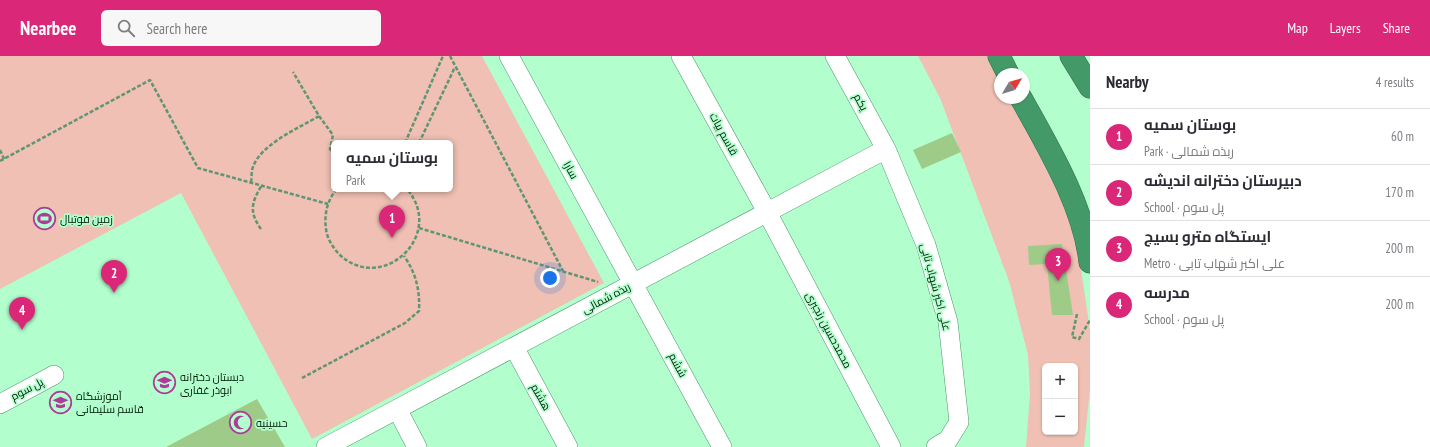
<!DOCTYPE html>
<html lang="en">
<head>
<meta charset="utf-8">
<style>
	:root { --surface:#fff; --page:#f7f7f7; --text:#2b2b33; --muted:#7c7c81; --line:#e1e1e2; --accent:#db2777 }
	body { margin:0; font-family:"PT Sans Narrow",Cairo,sans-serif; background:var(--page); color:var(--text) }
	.controls { position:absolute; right:12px; bottom:12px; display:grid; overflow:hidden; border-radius:6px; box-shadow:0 1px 3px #0004 }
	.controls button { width:36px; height:36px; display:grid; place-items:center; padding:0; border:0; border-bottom:1px solid var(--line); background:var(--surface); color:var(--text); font:20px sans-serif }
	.compass { position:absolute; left:994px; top:12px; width:36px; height:36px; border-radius:50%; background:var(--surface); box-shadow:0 1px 3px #0004; rotate:52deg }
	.you { position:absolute; left:550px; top:222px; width:14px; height:14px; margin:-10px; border:3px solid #fff; border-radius:50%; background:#1a73e8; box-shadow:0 0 0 6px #1a73e833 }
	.badge { display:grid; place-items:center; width:26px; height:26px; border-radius:50%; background:var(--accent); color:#fff; font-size:13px; font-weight:700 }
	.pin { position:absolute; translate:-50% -33px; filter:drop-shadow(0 1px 2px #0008) }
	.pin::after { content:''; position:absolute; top:21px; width:14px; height:12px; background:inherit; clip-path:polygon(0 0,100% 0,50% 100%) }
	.popup { position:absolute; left:331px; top:84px; width:122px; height:52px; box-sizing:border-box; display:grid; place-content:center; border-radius:6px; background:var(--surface); filter:drop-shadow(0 1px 3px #0005); font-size:13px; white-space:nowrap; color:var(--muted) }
	.popup b { font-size:15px; color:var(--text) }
	.popup::after { content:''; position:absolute; left:50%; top:100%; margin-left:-8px; border:8px solid transparent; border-top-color:var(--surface) }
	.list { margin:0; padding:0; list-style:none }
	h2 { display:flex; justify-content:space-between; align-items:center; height:52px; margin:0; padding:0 16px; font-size:17px }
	h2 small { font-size:13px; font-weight:400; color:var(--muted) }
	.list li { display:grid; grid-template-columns:26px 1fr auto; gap:12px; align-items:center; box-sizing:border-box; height:56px; padding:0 16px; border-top:1px solid var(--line) }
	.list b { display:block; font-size:15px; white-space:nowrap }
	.list p { margin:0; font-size:13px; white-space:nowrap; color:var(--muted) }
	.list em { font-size:13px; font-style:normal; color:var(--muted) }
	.icon { flex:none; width:22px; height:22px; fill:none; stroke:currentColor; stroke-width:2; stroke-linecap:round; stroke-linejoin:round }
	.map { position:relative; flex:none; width:1090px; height:391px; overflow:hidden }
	header { display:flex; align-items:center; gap:24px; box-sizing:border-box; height:56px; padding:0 20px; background:var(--accent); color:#fff }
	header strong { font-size:19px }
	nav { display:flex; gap:22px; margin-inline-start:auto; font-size:14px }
	.search { width:280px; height:36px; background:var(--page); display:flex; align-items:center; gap:10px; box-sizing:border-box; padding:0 14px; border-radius:6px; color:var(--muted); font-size:15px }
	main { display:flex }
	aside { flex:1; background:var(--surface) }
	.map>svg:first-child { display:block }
	.green { fill:#efc0b3; fill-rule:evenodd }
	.building { fill:#9fcb89 }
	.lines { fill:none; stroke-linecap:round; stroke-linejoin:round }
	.minor-casing { stroke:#4b9669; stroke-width:20 }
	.highway-casing { stroke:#2c6e47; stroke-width:23 }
	.path { stroke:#5f9572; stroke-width:2.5; stroke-dasharray:4 2; stroke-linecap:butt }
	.minor { stroke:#fff; stroke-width:19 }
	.highway { stroke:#439a68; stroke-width:22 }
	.labels { text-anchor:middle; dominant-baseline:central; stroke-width:3.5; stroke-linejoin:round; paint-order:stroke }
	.street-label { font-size:11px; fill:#001b0a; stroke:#b2ffcd }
	.poi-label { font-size:11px; fill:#001b0a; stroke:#b2ffcd; text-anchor:start }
</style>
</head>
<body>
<header>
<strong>Nearbee</strong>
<div class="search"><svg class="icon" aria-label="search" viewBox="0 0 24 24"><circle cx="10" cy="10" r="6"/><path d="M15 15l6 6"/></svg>Search here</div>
<nav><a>Map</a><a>Layers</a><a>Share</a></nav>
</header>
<main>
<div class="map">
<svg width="1090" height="391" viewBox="0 0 1090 391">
	<rect width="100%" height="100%" fill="#b2ffcd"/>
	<path class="green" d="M0,0H482L604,227L312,383L181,137L0,233ZM334,87H450V133H334Z
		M918,0H987L1000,23V42H1011L1062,144L1077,186L1090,274V333L1084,391H1026L1030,338L1028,299L1009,225L940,42ZM1045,310H1075V376H1045Z"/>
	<path class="building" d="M952,77L961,96L922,113L913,94Z
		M1062,188L1073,259H1052L1047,208L1029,209L1028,190Z
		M257,343L285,391H166Z"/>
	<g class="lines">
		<defs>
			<path id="minor" d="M509,0L722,391
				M681,0L767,156L891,391
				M835,0L886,93L926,189L948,266L959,366L948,384L936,391
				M514,291L568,391
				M0,348L54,319
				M397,353L417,391
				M326,391L886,93"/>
			<path id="highway" d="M999,0L1008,18
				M1071,0L1090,31
				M1021,42C1048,91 1084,150 1090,206"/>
		</defs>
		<use href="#minor" class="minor-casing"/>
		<use href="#highway" class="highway-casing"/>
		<path class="path" d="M450,0L563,215
			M319,60L333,79L330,93L334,98
			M405,87L443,0
			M419,87L455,11
			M0,94L4,103
			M0,105L150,24L198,112L328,148
			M251,126C252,122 251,115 253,111C261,88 299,72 319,60L293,16
			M337,133C327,144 324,159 326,173C327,182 332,190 338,197C380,240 447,180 407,133
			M419,172L598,226
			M261,173C249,156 251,147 262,129
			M1077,258L1072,281L1079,283L1090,264
			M302,322L405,267L419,255C420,234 416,217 404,200"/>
		<use href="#minor" class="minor"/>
		<use href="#highway" class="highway"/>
	</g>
	<defs>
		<symbol id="stadium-ring" viewBox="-11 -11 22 22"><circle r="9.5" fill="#b2ffcd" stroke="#ac3c98" stroke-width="1.5"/><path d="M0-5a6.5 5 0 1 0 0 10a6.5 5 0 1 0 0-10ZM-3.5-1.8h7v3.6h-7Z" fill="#ac3c98"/></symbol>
		<symbol id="school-ring" viewBox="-11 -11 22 22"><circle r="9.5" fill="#b2ffcd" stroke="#ac3c98" stroke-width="1.5"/><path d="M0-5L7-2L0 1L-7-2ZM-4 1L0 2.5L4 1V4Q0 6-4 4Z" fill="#ac3c98"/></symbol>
		<symbol id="mosque-ring" viewBox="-11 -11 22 22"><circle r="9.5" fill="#b2ffcd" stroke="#ac3c98" stroke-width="1.5"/><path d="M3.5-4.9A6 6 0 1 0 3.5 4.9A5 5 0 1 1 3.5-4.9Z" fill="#ac3c98"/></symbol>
	</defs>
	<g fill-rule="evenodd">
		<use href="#stadium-ring" x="32" y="150" width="25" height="25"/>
		<use href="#school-ring" x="152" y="314" width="25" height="25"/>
		<use href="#school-ring" x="48" y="334" width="25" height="25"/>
		<use href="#mosque-ring" x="228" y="354" width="25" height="25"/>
	</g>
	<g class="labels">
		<g class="street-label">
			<text transform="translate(861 46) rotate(61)">یکم</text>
			<text transform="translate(724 78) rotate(61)">قاسم بیات</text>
			<text transform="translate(571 114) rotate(61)">سارا</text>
			<text transform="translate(936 231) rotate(75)">علی اکبر شهاب تابی</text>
			<text transform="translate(606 242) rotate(-28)">ربذه شمالی</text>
			<text transform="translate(829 274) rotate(62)">محمدحسین رنجبری</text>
			<text transform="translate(678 309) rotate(62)">ششم</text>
			<text transform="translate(27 333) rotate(-28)">پل سوم</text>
			<text transform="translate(541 341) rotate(61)">هشتم</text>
		</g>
		<g class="poi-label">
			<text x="60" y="163">زمین فوتبال</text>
			<text x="180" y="321">دبستان دخترانه<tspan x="180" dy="13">ابوذر غفاری</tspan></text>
			<text x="76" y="340">آموزشگاه<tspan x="76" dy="13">قاسم سلیمانی</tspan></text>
			<text x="256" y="367">حسینیه</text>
		</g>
	</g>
</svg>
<div class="controls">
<button>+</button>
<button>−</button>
</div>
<svg class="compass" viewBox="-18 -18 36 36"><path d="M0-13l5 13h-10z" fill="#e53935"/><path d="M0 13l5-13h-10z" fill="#7c7c81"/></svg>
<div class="you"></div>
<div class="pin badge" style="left:392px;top:182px">1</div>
<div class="popup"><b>بوستان سمیه</b>Park</div>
<div class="pin badge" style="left:114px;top:237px">2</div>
<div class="pin badge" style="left:1058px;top:225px">3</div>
<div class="pin badge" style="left:22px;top:274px">4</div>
</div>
<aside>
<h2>Nearby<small>4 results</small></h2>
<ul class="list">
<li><span class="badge">1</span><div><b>بوستان سمیه</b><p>Park · ربذه شمالی</p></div><em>60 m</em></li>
<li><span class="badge">2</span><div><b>دبیرستان دخترانه اندیشه</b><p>School · پل سوم</p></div><em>170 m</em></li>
<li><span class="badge">3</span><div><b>ایستگاه مترو بسیج</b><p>Metro · علی اکبر شهاب تابی</p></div><em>200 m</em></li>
<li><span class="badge">4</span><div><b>مدرسه</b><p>School · پل سوم</p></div><em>200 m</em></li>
</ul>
</aside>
</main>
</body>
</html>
